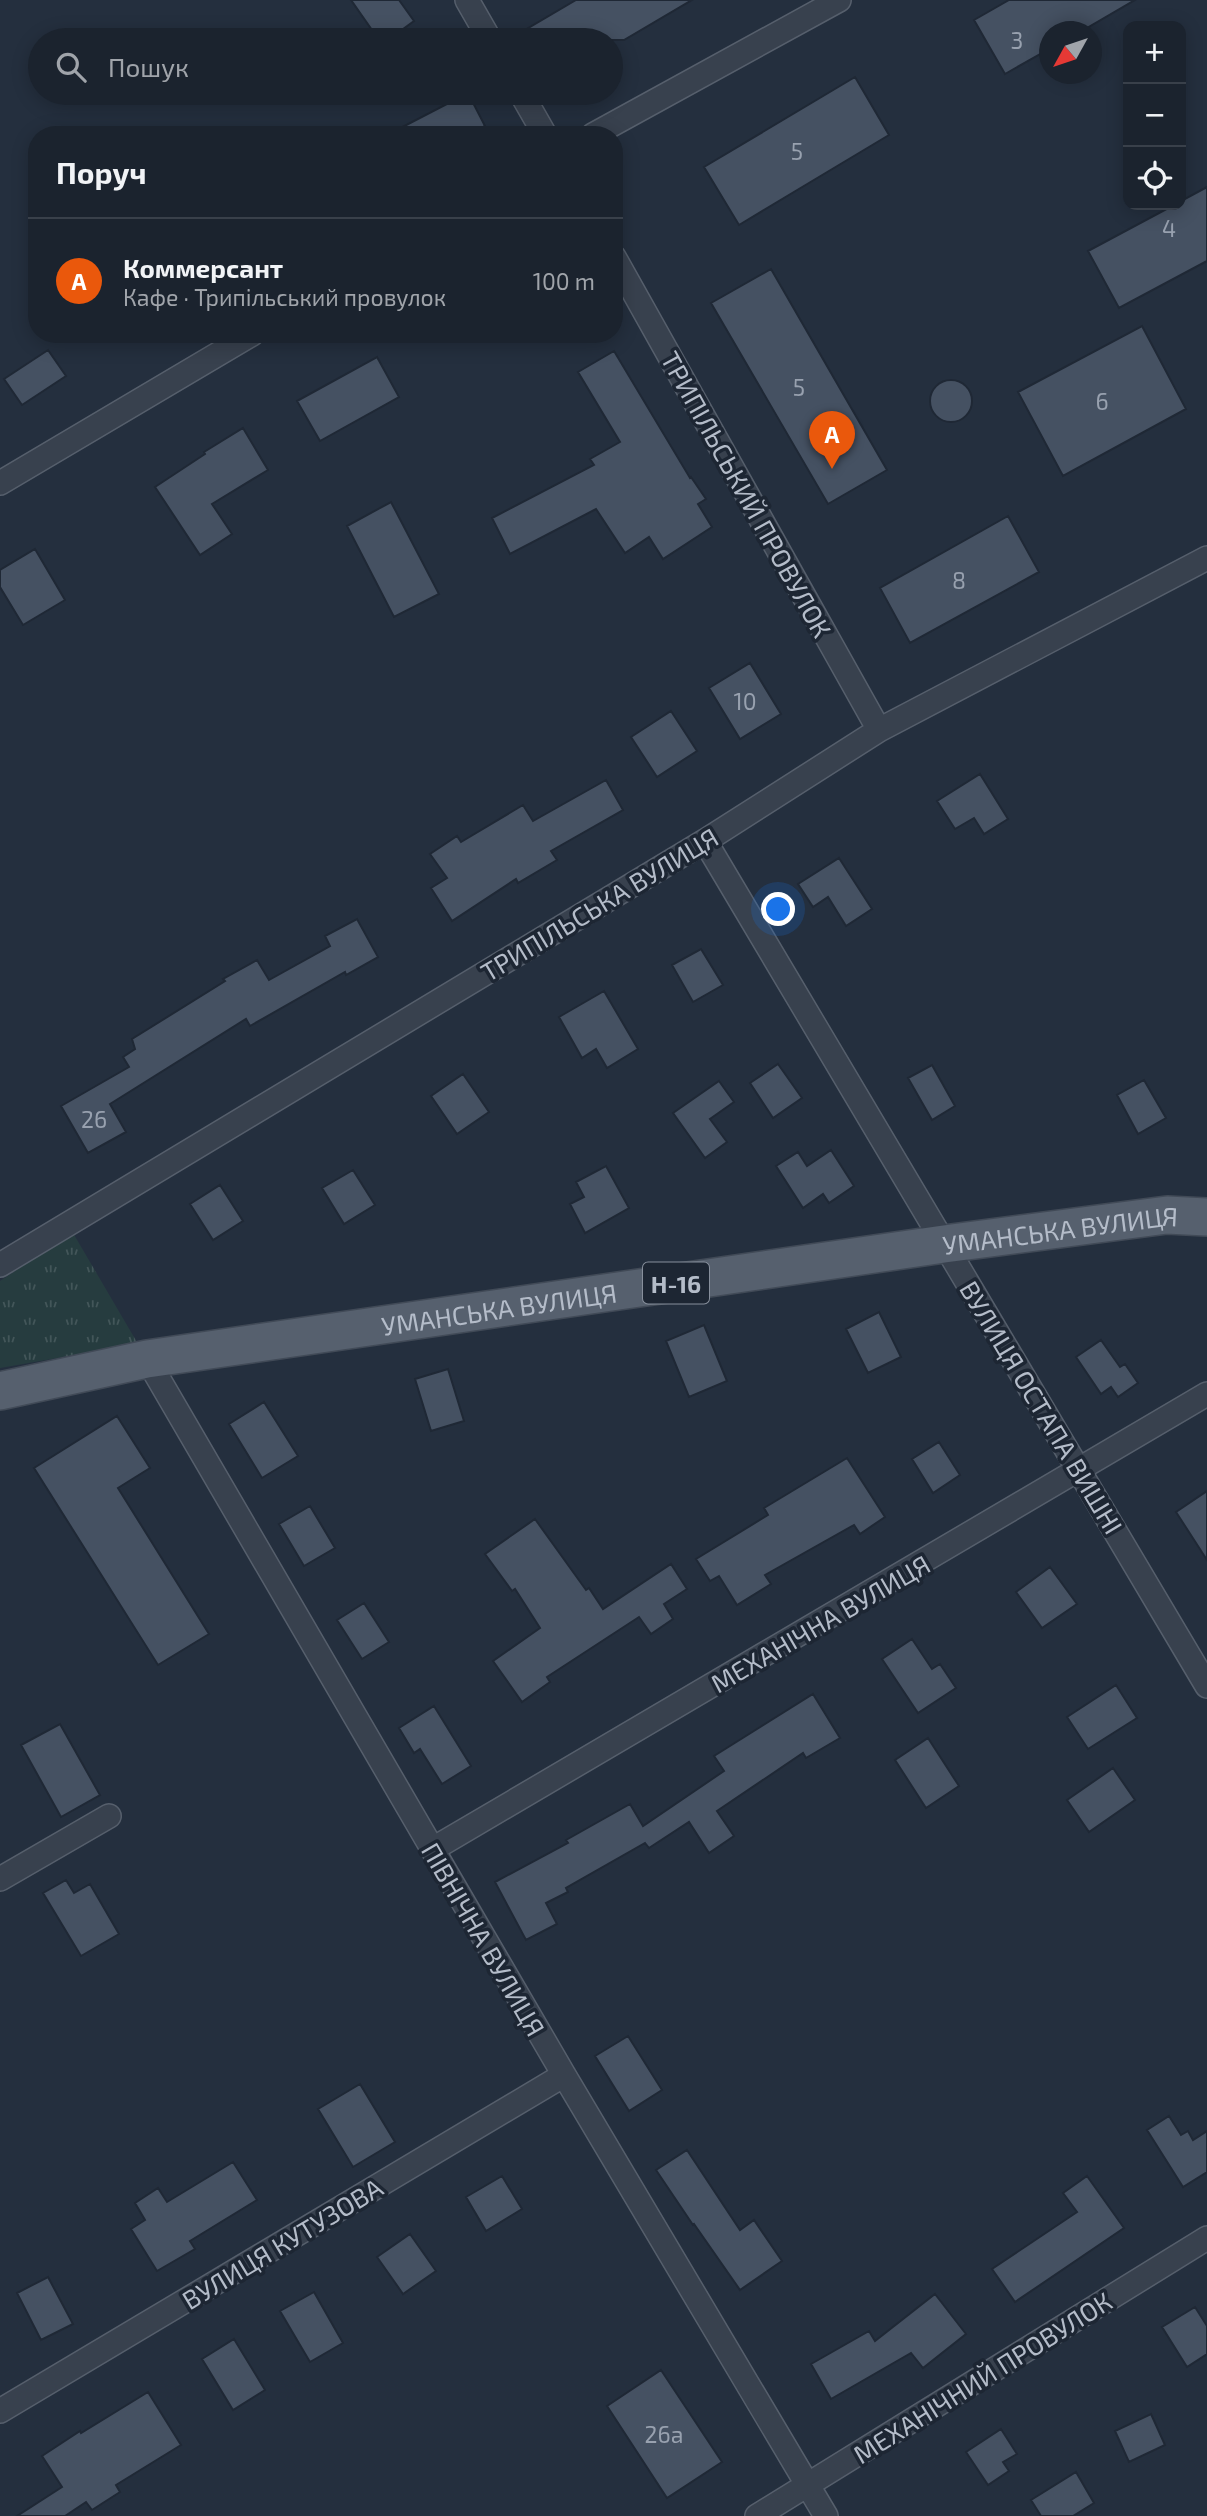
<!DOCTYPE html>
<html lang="uk">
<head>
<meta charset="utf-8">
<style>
	:root { --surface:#1b232e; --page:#242b36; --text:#f1f3f6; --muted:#a0a4aa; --line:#39404a; --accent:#ea580c }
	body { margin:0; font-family:"Exo 2",sans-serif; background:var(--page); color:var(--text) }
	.controls { position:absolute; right:21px; top:21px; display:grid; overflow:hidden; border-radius:14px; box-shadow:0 4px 18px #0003 }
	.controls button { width:63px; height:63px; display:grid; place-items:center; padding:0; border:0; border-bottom:2px solid var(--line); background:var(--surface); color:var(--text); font:35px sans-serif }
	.compass { position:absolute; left:1039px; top:21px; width:63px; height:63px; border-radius:50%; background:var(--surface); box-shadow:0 4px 18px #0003; rotate:230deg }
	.you { position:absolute; left:779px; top:910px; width:24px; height:24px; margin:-18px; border:5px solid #fff; border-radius:50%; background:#1a73e8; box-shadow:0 0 0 10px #1a73e833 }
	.badge { display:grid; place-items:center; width:46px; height:46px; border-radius:50%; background:var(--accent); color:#fff; font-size:23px; font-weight:700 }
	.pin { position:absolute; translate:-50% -58px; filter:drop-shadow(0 2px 4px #0008) }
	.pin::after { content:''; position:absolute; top:37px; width:24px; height:21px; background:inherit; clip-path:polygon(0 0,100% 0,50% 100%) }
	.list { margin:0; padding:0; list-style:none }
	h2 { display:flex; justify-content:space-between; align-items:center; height:91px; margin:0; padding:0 28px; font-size:30px }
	h2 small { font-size:23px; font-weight:400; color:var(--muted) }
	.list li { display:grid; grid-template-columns:46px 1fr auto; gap:21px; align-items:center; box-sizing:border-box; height:126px; padding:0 28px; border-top:2px solid var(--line) }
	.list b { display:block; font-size:26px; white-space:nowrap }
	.list p { margin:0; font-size:23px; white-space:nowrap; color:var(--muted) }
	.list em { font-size:23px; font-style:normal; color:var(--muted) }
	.icon { flex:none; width:38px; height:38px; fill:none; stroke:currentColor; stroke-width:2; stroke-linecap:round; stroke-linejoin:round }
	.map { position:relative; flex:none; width:1207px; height:2516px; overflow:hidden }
	.search { position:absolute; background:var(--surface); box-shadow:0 4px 18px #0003; left:28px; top:28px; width:595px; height:77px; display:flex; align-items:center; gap:18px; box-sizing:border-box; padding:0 24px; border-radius:38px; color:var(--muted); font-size:26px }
	.panel { position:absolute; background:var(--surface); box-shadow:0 4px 18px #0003; left:28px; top:126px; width:595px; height:217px; border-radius:28px }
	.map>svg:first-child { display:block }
	.grass { fill:url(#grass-tufts) }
	.building { fill:#455162; stroke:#1f2835; stroke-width:2 }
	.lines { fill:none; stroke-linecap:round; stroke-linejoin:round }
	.minor-casing { stroke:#565f6c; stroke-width:26 }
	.primary-casing { stroke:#414a57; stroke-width:40 }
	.minor { stroke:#38414e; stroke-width:23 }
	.primary { stroke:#56606e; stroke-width:37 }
	.labels { text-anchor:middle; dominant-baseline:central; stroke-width:7; stroke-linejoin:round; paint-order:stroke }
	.number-label { font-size:23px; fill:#98a1af }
	.shield { fill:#1d2633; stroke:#878f9c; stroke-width:2 }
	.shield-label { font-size:24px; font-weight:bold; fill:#b4bcc9 }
	.street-label { font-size:26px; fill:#b4bcc9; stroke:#1d2633 }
</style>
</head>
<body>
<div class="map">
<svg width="1207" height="2516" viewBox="0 0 1207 2516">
	<defs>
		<pattern id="grass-tufts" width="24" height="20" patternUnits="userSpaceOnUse" patternTransform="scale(1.75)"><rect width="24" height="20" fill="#263c3f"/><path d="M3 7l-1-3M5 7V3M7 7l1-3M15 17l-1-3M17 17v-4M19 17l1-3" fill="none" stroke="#435659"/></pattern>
	</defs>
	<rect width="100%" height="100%" fill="#242f3e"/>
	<path class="grass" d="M73,1233L138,1344L0,1368V1281Z"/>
	<path class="building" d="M351,0H399L414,21L388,40H379Z
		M576,0H692L624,40H508Z
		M1009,0H1135L1080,32H1049V49L1005,74L974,20Z
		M855,77L889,135L739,225L704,167Z
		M468,93L485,126L468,135H387Z
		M1207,187V261L1119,308L1088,251L1174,205H1181V201Z
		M771,269L887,470L828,504L711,303Z
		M1142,326L1186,409L1063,476L1018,392Z
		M48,350L66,376L22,405L4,379Z
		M614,351L690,478L691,477L706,499L698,504L712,527L663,559L649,537L625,553L596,509L510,554L492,518L594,465L590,459L620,442L578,372Z
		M377,357L399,397L320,441L297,401Z
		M930 401a21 21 0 1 1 42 0a21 21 0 1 1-42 0Z
		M243,428L268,470L212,504L232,534L200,555L155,487L205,454L204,452Z
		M391,502L439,594L394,617L347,526Z
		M1008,516L1039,572L910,643L880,588Z
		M35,549L65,600L23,625L0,587V570Z
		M750,663L781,714L740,739L709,688Z
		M671,711L697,751L657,777L631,737Z
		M980,774L1008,819L984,834L974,818L955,829L937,801Z
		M606,780L623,810L551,851L557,860L518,883L516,879L452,921L431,888L447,878L430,854L457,836L461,842L523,805L533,821Z
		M839,858L872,909L846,926L828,897L813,907L798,884Z
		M357,919L378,957L346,975L345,972L250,1026L246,1019L110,1104L126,1132L88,1153L61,1106L129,1067L123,1057L135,1049L132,1039L225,981L223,979L257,960L269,980L330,946L325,936Z
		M701,949L723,985L693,1002L672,965Z
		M604,991L638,1049L607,1068L596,1049L582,1058L559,1017Z
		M778,1064L802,1098L773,1118L750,1083Z
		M932,1065L955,1106L932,1120L908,1078Z
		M463,1074L489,1112L457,1134L431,1096Z
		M1144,1080L1166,1118L1138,1134L1117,1095Z
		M719,1081L734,1102L710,1119L727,1142L705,1158L673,1113Z
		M831,1150L854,1186L829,1203L823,1194L803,1208L776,1166L798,1152L807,1166Z
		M606,1166L629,1208L585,1233L570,1204L584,1197L576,1182Z
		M353,1170L375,1205L344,1224L322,1188Z
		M220,1185L243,1221L213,1240L190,1204Z
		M879,1312L901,1357L868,1373L846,1329Z
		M704,1325L727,1381L689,1397L666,1341Z
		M1101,1340L1120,1367L1125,1364L1138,1383L1118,1397L1111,1387L1101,1394L1076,1357Z
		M448,1369L464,1421L431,1431L415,1379Z
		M264,1402L298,1456L262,1478L229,1424Z
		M117,1416L150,1468L118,1488L209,1634L158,1665L34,1468Z
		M939,1442L960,1475L933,1493L912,1459Z
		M847,1458L885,1517L860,1534L854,1525L765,1575L771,1584L737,1605L719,1576L710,1581L696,1559L768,1515L764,1508Z
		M1207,1491V1560L1176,1512Z
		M310,1506L335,1548L304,1566L279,1524Z
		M535,1519L586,1590L589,1588L603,1609L671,1564L687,1589L664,1604L673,1619L651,1634L639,1617L547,1677L550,1682L522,1702L493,1661L540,1628L515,1589L512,1591L485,1554Z
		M1050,1567L1077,1604L1042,1628L1016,1592Z
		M364,1603L389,1642L362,1659L337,1620Z
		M912,1639L932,1669L940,1664L956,1688L918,1713L882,1659Z
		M1116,1685L1137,1718L1088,1749L1067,1717Z
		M813,1694L840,1738L806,1758L803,1753L717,1811L734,1836L709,1853L689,1822L649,1848L645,1843L566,1888L568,1892L546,1903L557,1924L526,1940L495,1882L568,1843L566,1840L630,1804L643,1826L724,1771L714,1756Z
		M434,1706L471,1766L442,1784L420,1749L414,1753L399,1728Z
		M60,1724L100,1795L61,1817L21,1745Z
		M928,1738L959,1786L926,1808L895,1760Z
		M1113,1768L1135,1800L1089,1832L1067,1800Z
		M66,1880L74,1893L90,1884L119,1934L81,1956L43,1893Z
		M628,2036L662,2090L629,2111L595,2056Z
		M360,2084L395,2142L353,2167L318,2109Z
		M1169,2116L1181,2135L1188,2131L1193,2140L1207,2131V2172L1183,2187L1147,2130Z
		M687,2150L740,2230L754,2220L782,2261L740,2290L694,2224L693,2225L656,2170Z
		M233,2162L257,2200L190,2241L195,2249L157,2271L131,2229L145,2220L135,2203L158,2188L167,2202Z
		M502,2176L522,2209L486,2231L466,2197Z
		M1087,2176L1124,2228L1015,2302L992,2269L1077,2212L1063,2193Z
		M410,2234L436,2271L403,2294L377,2257Z
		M48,2277L73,2324L41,2340L17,2293Z
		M314,2292L343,2343L310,2362L280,2311Z
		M935,2294L966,2334L923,2368L911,2353L831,2399L811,2364L869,2331L875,2341Z
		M1195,2307L1207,2326V2354L1187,2367L1162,2327Z
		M234,2339L265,2390L233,2410L202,2359Z
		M661,2370L722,2462L667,2498L607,2406Z
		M148,2392L181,2445L116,2485L120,2492L92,2510L86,2502L65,2516H17L62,2487L42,2456L80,2431L81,2433Z
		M1151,2414L1165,2445L1129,2462L1115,2431Z
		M1001,2429L1017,2454L1003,2462L1009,2471L988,2485L966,2452Z
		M1076,2472L1094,2503L1073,2516H1041L1031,2500Z"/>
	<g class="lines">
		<defs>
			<path id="minor" d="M467,0L490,40
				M521,93L545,135
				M593,135L839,0
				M614,257L879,730
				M0,483L252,334
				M705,841L1207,1686
				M0,1265L705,841L879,730L1207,558
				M147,1359L564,2075L826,2516
				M433,1849L1207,1394
				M0,1879L109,1816
				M0,2411L564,2075
				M757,2516L1207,2238"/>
			<g id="primary">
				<path id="s1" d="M0,1391L147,1359L944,1244L1167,1215L1207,1217"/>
			</g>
		</defs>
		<use href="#minor" class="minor-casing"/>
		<use href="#primary" class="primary-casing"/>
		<use href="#minor" class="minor"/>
		<use href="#primary" class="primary"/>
	</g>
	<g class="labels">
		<g class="number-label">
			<text x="1017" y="40">3</text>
			<text x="797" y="151">5</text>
			<text x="1169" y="228">4</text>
			<text x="799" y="387">5</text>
			<text x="1102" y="401">6</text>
			<text x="959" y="580">8</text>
			<text x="745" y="701">10</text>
			<text x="94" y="1119">26</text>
			<text x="664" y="2434">26а</text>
		</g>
		<rect class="shield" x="643" y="1262.5" width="66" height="41" rx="5"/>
		<g class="shield-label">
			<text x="676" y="1283">Н-16</text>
		</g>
		<g class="street-label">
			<text transform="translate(747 494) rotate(61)">ТРИПІЛЬСЬКИЙ ПРОВУЛОК</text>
			<text transform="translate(599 904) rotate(-31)">ТРИПІЛЬСЬКА ВУЛИЦЯ</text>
			<text stroke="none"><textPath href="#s1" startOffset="1073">УМАНСЬКА ВУЛИЦЯ</textPath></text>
			<text stroke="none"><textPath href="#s1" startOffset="506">УМАНСЬКА ВУЛИЦЯ</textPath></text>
			<text transform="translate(1042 1407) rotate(59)">ВУЛИЦЯ ОСТАПА ВИШНІ</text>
			<text transform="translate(820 1623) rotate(-30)">МЕХАНІЧНА ВУЛИЦЯ</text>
			<text transform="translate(484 1939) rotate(60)">ПІВНІЧНА ВУЛИЦЯ</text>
			<text transform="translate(282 2243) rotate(-31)">ВУЛИЦЯ КУТУЗОВА</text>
			<text transform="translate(982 2377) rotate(-32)">МЕХАНІЧНИЙ ПРОВУЛОК</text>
		</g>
	</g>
</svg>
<div class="controls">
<button>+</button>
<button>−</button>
<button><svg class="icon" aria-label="locate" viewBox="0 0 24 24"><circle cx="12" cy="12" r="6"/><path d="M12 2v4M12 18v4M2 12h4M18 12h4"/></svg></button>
</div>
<svg class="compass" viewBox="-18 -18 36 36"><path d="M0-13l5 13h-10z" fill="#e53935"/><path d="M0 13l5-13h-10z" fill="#a0a4aa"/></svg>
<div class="you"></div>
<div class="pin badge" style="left:832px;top:469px">A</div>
<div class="search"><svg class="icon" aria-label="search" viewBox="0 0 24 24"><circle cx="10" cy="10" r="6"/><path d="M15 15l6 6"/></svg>Пошук</div>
<section class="panel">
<h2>Поруч<small></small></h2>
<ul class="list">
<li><span class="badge">A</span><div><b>Коммерсант</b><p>Кафе · Трипільський провулок</p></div><em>100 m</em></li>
</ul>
</section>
</div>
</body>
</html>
